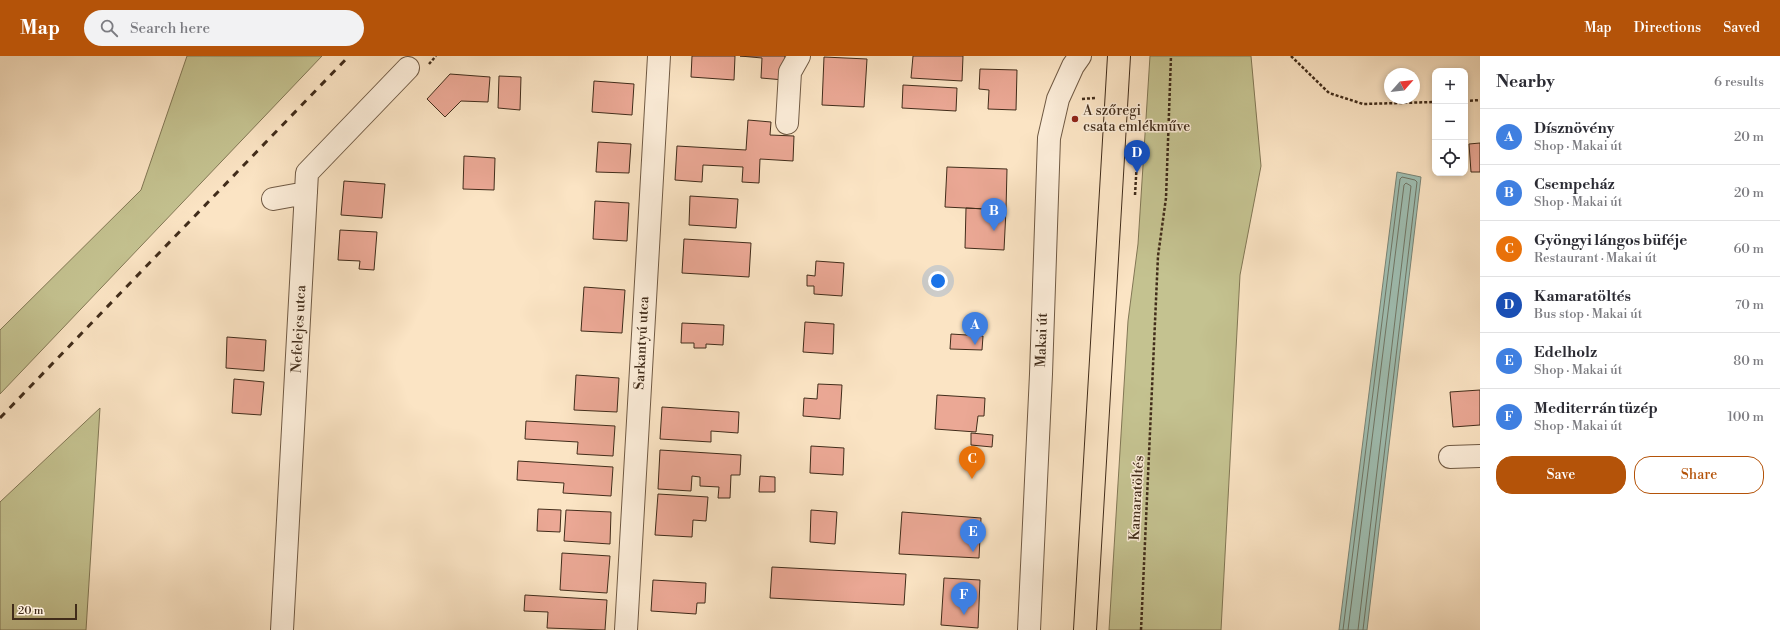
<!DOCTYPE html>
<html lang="en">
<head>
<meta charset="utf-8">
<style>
	:root { --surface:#fff; --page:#f2f2f3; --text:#2b2b33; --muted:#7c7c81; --line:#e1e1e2; --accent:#b45309 }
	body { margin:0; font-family:"Libre Bodoni",serif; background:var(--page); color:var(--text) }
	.controls { position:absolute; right:12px; top:12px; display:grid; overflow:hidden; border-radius:8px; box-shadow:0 2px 6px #0003 }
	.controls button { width:36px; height:36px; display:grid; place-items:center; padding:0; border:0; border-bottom:1px solid var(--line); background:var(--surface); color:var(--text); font:20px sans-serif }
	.compass { position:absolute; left:1384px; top:12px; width:36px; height:36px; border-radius:50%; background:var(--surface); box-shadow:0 2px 6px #0003; rotate:63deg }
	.scale { position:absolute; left:12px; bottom:10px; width:65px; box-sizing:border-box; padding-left:4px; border:2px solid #412c1a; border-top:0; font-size:11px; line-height:14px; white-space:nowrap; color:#412c1a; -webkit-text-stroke:3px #fcedd9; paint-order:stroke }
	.you { position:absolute; left:938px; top:225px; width:14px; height:14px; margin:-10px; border:3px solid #fff; border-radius:50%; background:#1a73e8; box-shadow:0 0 0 6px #1a73e833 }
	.badge { display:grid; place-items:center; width:26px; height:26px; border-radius:50%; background:var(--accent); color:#fff; font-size:13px; font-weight:700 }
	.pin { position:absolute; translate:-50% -33px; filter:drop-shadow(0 1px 2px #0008) }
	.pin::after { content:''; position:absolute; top:21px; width:14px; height:12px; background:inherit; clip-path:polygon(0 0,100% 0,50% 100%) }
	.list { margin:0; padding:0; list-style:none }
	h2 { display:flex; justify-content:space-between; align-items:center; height:52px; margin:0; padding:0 16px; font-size:17px }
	h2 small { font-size:13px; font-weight:400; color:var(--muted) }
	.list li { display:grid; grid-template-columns:26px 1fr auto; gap:12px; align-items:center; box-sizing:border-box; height:56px; padding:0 16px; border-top:1px solid var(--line) }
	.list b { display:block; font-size:15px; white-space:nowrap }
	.list p { margin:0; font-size:13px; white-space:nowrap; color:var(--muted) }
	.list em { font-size:13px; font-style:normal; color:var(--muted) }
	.actions { display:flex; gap:8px; padding:12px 16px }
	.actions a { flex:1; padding:9px 0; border:1px solid var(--accent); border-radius:16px; text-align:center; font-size:14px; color:var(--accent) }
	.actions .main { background:var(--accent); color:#fff }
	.icon { flex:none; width:22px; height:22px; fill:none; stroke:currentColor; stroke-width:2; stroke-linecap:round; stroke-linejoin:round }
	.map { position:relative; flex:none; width:1480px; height:574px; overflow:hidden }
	header { display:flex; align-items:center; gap:24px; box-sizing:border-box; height:56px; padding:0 20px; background:var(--accent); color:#fff }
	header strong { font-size:19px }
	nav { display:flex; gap:22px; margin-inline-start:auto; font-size:14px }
	.search { width:280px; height:36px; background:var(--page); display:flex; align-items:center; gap:10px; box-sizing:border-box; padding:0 14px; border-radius:22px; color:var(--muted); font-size:15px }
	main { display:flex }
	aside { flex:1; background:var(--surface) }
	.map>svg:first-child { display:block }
	.green { fill:#c4c290; stroke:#827755 }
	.water { fill:#9fbfb3; stroke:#798476 }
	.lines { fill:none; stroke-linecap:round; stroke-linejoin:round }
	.shore { stroke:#707666; stroke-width:1 }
	.building { fill:#eba895; stroke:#412c1a }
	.minor-casing { stroke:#705a44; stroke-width:24 }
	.major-casing { stroke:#412c1a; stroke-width:24 }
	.path { stroke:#412c1a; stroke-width:2.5; stroke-dasharray:3 2; stroke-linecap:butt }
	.minor { stroke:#fcedd9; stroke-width:22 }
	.major { stroke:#fbe4c4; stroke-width:22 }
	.rail { stroke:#412c1a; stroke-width:3; stroke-dasharray:7 7; stroke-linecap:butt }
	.poi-dot { fill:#8f2418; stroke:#fcedd9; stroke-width:1.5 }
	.labels { text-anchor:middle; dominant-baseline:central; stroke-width:3; stroke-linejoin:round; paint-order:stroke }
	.poi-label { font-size:14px; fill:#412c1a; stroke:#fcedd9; text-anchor:start }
	.street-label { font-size:14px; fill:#412c1a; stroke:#fcedd9 }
</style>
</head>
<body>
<header>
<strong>Map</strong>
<div class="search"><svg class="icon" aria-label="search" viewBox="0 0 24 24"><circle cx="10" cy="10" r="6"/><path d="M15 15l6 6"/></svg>Search here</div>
<nav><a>Map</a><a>Directions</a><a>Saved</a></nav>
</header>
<main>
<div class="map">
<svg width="1480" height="574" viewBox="0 0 1480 574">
	<rect width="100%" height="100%" fill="#fbe4c4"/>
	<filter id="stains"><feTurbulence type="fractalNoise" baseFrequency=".005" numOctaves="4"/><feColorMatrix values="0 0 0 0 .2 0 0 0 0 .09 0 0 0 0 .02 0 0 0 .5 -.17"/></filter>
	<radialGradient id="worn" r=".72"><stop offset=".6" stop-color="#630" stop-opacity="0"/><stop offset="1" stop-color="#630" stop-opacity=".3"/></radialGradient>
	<path class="green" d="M187,0H322L0,338V274L141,134Z
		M1150,0H1251L1261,110L1240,219L1221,574H1109L1128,265L1138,188Z
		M100,352L86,574H0V446Z"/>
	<path class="water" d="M1397,116L1421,121L1367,574H1339Z"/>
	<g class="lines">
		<path class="shore" d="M1343,574L1400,123L1402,121L1415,124L1417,126L1363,574
			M1348,574L1404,129L1406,127L1411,130L1358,574"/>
	</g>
	<path class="building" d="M692,0H735L734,24L691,21Z
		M740,0H785L784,24L761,22L762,2Z
		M913,0H963L962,25L911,22Z
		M824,1L867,3L864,51L822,49Z
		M980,13L1017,14L1016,54L988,53L989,34L979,33Z
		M450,18L490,21L488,46L461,45L445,61L427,43Z
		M499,20L521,21L520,54L498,52Z
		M594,25L634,28L632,59L592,56Z
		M903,29L957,32L956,55L902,52Z
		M748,64L771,66L770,79L794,80L793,105L760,103L759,127L742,126L743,111L703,109L702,126L675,124L677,90L746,94Z
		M598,86L631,88L629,117L596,116Z
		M1480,87V116H1471L1469,88Z
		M464,100L495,102L494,134L463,133Z
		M947,111L1007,113L1006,154L945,151Z
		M344,125L385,128L382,162L341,159Z
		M690,140L738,143L736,172L689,169Z
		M595,145L629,147L627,185L593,183Z
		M966,152L1006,154L1004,194L965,192Z
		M340,174L377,176L374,214L359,213L360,205L338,204Z
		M684,183L751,187L749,221L682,217Z
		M816,205L844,207L842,240L814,238V230H807V219L815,220Z
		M584,231L625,234L622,277L581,275Z
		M805,266L834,268L833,298L803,296Z
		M682,267L724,269L723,289L706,288V292H694V287H681Z
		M951,278L983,280L982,294L950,293Z
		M227,281L266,284L264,315L226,312Z
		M576,319L619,322L617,356L574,354Z
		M234,323L264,326L261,359L232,357Z
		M818,328L842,329L840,363L803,360L804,342L817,343Z
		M1480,334V369L1453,371L1450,336Z
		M937,339L985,342L984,360H978L976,376L935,373Z
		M662,351L739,356L738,377L711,375V386L660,383Z
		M526,365L615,370L613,400L577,398L578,386L525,383Z
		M971,377L993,379L992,391L971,389Z
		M811,390L844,392L843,419L810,417Z
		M660,394L741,399L740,419H731L730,442H718L719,431L700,430V421L692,420L691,435L658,433Z
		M518,405L613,411L611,440L563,437L564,427L517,424Z
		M760,420L775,421V436H759Z
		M658,438L708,441L706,465L693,464L692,481L655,479Z
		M538,453L561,454L560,476L537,475Z
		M566,454L611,456L610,488L564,485Z
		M811,454L837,456L835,488L810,486Z
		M902,456L981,462L979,502L899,498Z
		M562,497L610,500L607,537L560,534Z
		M772,511L906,518L904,549L770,542Z
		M944,522L980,524L978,572L941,569Z
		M653,524L706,527L705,547H697L696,558L651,555Z
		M525,539L607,544L605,574L547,572L548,556L524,555Z"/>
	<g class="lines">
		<defs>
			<path id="minor" d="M787,67L790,16L799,0
				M273,143L306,137
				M1450,401L1480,400
				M282,574L307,117L408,12
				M626,574L659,0
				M1029,574L1041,318L1049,82L1058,43L1073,10L1080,0"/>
			<path id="major" d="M1085,574L1119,0"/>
		</defs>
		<use href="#minor" class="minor-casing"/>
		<use href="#major" class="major-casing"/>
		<path class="path" d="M1291,0L1329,37L1363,48L1435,46
			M429,8L436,0
			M1082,43L1095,42
			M1465,45L1480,44
			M1135,139L1137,104
			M1141,574L1158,200L1166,142L1171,0"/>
		<use href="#minor" class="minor"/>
		<use href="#major" class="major"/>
		<path class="rail" d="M0,362L349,0"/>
	</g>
	<circle class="poi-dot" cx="1075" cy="63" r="4"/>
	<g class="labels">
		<g class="poi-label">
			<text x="1083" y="55">A szőregi<tspan x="1083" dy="16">csata emlékműve</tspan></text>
		</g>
		<g class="street-label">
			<text transform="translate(299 273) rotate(-87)">Nefelejcs utca</text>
			<text transform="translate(1042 284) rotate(-88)">Makai út</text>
			<text transform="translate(642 287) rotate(-87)">Sarkantyú utca</text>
			<text transform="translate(1137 442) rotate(-87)">Kamaratöltés</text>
		</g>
	</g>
	<rect width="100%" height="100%" filter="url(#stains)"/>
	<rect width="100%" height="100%" fill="url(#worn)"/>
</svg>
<div class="controls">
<button>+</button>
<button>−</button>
<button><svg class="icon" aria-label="locate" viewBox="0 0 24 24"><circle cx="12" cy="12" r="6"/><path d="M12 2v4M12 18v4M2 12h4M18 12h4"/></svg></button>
</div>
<svg class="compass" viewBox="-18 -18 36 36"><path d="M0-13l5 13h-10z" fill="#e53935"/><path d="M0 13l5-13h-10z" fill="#7c7c81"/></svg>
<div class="scale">20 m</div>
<div class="you"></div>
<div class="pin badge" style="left:975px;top:289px;background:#3f7fe0">A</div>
<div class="pin badge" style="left:994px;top:175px;background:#3f7fe0">B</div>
<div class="pin badge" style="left:972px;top:423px;background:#e8710a">C</div>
<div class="pin badge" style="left:1137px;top:117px;background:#1a4fb4">D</div>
<div class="pin badge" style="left:973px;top:496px;background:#3f7fe0">E</div>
<div class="pin badge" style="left:964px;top:559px;background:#3f7fe0">F</div>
</div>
<aside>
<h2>Nearby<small>6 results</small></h2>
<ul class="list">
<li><span class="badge" style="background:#3f7fe0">A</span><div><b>Dísznövény</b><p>Shop · Makai út</p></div><em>20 m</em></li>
<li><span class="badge" style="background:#3f7fe0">B</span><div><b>Csempeház</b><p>Shop · Makai út</p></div><em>20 m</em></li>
<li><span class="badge" style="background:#e8710a">C</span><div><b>Gyöngyi lángos büféje</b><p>Restaurant · Makai út</p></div><em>60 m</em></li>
<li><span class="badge" style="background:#1a4fb4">D</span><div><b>Kamaratöltés</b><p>Bus stop · Makai út</p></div><em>70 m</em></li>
<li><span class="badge" style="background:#3f7fe0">E</span><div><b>Edelholz</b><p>Shop · Makai út</p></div><em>80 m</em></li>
<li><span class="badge" style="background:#3f7fe0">F</span><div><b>Mediterrán tüzép</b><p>Shop · Makai út</p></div><em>100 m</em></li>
</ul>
<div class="actions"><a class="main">Save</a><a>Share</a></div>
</aside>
</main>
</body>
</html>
